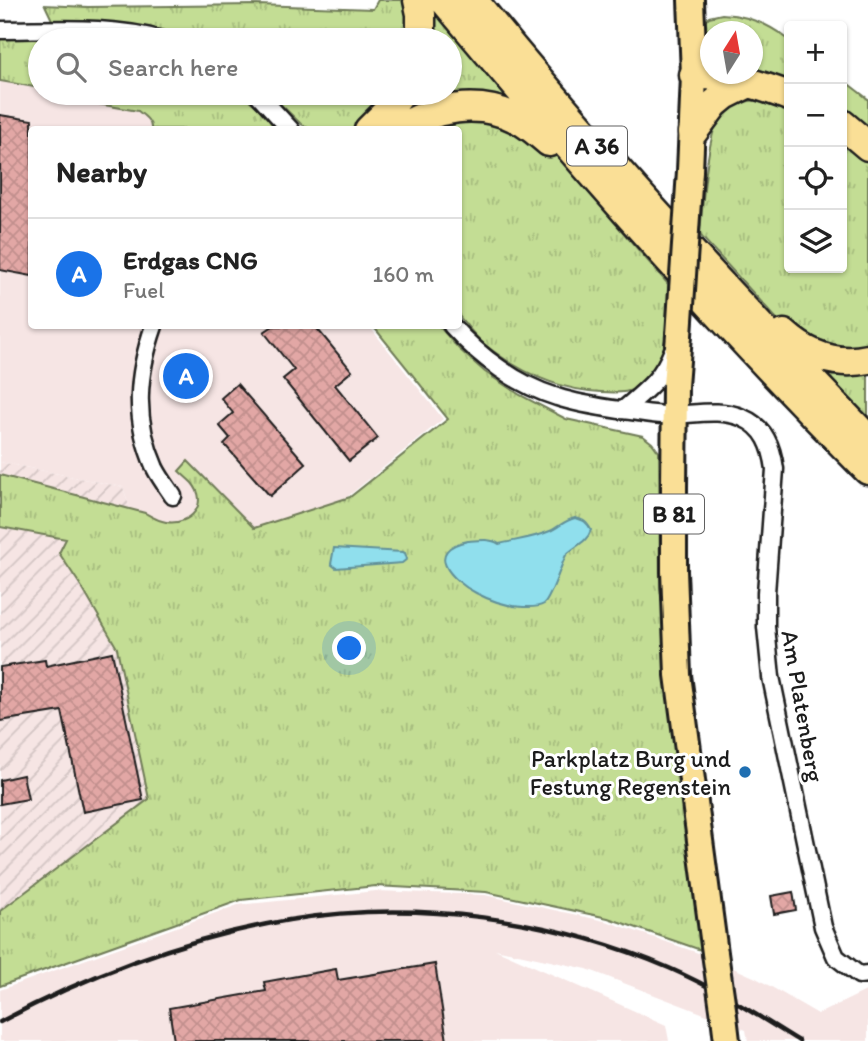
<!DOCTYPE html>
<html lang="en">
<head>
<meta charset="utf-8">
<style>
	:root { --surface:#fff; --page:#f2f2f2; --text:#222; --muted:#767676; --line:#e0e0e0; --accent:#1a73e8 }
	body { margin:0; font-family:Itim,sans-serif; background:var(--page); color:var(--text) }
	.controls { position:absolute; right:21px; top:21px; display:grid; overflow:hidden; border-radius:7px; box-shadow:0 2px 5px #0004 }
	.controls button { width:63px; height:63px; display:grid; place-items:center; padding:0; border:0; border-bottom:2px solid var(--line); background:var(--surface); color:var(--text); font:35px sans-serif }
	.compass { position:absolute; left:700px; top:21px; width:63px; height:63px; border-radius:50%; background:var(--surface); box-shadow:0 2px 5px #0004; rotate:11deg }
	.you { position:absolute; left:350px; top:649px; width:24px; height:24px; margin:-18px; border:5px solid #fff; border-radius:50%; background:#1a73e8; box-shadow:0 0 0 10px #1a73e833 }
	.badge { display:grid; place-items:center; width:46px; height:46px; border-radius:50%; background:var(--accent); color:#fff; font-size:23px; font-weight:700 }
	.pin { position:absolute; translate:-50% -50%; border:4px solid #fff; box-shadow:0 2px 7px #0006 }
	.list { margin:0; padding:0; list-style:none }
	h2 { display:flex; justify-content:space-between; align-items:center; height:91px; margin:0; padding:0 28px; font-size:30px }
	h2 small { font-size:23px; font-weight:400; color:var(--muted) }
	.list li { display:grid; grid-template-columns:46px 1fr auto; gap:21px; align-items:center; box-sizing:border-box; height:112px; padding:0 28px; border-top:2px solid var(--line) }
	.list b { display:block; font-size:26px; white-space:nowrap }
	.list p { margin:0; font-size:23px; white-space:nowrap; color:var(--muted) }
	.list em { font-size:23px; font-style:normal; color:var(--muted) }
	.icon { flex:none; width:38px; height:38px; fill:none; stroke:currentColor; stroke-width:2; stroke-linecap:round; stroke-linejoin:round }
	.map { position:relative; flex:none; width:868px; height:1041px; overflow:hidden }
	.search { position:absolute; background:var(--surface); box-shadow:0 2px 5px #0004; left:28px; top:28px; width:434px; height:77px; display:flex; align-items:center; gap:18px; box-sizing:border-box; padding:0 24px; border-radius:38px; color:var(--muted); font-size:26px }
	.panel { position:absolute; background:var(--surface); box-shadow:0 2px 5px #0004; left:28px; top:126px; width:434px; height:203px; border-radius:7px }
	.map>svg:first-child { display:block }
	.built { fill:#f6e5e4 }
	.industrial { fill:url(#industrial-furrows) }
	.grass { fill:url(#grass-tufts); stroke:#707c58; stroke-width:2 }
	.water { fill:#90dfed; stroke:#629199; stroke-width:2 }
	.building { fill:url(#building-cross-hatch); stroke:#1c1c1c; stroke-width:2 }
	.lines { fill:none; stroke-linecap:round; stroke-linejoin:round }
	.minor-casing { stroke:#1c1c1c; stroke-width:21 }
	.primary-casing { stroke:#1c1c1c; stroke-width:30 }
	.motorway-casing { stroke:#1c1c1c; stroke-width:33 }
	.minor { stroke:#fff; stroke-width:16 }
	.primary { stroke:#fadf96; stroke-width:24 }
	.motorway { stroke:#fadf96; stroke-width:28 }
	.rail { stroke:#1c1c1c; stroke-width:4.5 }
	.primary-bridge-casing { stroke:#1c1c1c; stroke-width:30; stroke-linecap:butt }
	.primary-bridge { stroke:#fadf96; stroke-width:24 }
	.poi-dot { fill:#1f6fb2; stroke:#fff; stroke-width:2.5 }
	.labels { text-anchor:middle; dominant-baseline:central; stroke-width:6; stroke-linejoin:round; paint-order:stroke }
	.shield { fill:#fff; stroke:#606060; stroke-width:2 }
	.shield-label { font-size:23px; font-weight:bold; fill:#1c1c1c }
	.street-label { font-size:24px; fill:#1c1c1c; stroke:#fff }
	.poi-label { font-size:24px; fill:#1c1c1c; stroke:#fff; text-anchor:end }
</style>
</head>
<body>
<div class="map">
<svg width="868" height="1041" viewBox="0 0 868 1041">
	<defs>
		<pattern id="industrial-furrows" width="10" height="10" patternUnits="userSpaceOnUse" patternTransform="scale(1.75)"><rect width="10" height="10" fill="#f6e5e4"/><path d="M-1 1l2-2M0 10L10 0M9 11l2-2" fill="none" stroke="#d2c4c3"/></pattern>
		<pattern id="grass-tufts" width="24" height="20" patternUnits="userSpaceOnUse" patternTransform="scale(1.75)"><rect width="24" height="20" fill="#c3dd94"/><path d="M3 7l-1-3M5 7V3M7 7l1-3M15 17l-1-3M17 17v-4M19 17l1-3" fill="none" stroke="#a7bd7f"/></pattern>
		<pattern id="building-cross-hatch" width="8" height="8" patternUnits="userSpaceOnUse" patternTransform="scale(1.75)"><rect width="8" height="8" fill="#e2a7a5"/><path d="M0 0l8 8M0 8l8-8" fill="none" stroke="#c18f8d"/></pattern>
	</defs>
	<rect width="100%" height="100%" fill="#fff"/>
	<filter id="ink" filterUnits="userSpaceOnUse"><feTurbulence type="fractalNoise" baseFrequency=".0143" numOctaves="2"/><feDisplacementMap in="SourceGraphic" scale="14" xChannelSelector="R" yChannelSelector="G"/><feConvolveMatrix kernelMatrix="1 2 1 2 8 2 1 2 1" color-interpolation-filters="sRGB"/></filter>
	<g filter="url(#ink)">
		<path class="built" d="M0,70L40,73V93H169L218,129L32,130V326H369L443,419L347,497L306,514L146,559L123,487L0,462Z
			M376,891L485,895L609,922L704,955L756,978L818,1014L868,990V1041H748L746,1030L587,969L495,949L666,1025L669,1041H0V990L238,905Z"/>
		<path class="industrial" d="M0,462L123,487L146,559L157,803L0,910Z"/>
		<path class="grass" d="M378,0H410L412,40H184C139,23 100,24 53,22L45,5L88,7L257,5L373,9Z
			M428,3L516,107L402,120L410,93H450V40H428Z
			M722,14C747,15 769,24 789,40V84L753,71L752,32H710V53L702,40V24L709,17Z
			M93,37L109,40H40V88L0,81V38Z
			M842,79L868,99V129L842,110Z
			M56,93H241L263,112L275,129H151C152,121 144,116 138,111L59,97Z
			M269,93H392L360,130L310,129L301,124Z
			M761,100L789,108V268H842V137L868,160V352L841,355L788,331L700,235C702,211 707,124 724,110C735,102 749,101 761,100Z
			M459,112L533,134L556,155L668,284C667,314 670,358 647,381C634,394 618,393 601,392C557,390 519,372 484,344C475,336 467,326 459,316L458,130H410Z
			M373,326H439L459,349L485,372L520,395L566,419L643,436L652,443L659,452L660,587L704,951L608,918L486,892L376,886L241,900L0,986V911L149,799L117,648L81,586L59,553L66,539L0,527V475L145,513C152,517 158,521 166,522C190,526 210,504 192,483C188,479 183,475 179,471L188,461L254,528L350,497L448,419Z
			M868,368V418L820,369Z"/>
		<path class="water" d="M575,518C584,520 587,522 591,530C587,543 574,546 566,555C561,565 551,598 544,604C537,608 530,607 523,607C506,606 491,601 476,593C451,580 423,550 468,541C478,540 491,538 499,544C516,540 534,538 550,531C559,527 565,520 575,518Z
			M334,548L403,552L405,553L407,559L402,563L336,568L331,564Z"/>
		<path class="building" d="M0,115L32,120V276L0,270Z
			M273,326H315L352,371L335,385L378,438L349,461L283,379L294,370L264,332Z
			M237,384L306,464L270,496L224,444L230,438L219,425L233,413L221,398Z
			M112,652L143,800L83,812L62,711L0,721V667L45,660L46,666Z
			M23,775L28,799L0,804V780Z
			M793,892L796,910L774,914L771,896Z
			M435,964L447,1041H174L169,1008L266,991L264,982L336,969L338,980Z"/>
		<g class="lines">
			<defs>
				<path id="minor" d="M0,30C54,30 110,25 162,40
					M257,93L291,130
					M154,326C137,375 133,419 155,468C160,478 167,487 173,496
					M452,326C480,357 517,385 557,397C578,404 599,407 620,410C634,411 649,414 663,415C689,416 718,407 743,418C765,427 772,447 775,469L766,593V627L771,677L823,927L836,957L859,975L868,974
					M623,410C647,389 661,380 673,350"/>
				<path id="primary" d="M690,171L694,75L691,0
					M679,335L675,386L674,487V571L678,675L715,953
					M724,1016L727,1041"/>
				<path id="motorway" d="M418,0L421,14V40
					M444,0C579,162 719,320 868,470
					M473,0C597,153 731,298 868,439
					M694,75C726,74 759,85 789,96
					M842,124L868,146
					M369,130L386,113L401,93
					M398,130C434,107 479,99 518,119C530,125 539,134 549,142
					M693,132L714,104L725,95L747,84
					M784,334C807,355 836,366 868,359"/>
			</defs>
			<use href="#minor" class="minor-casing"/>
			<use href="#primary" class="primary-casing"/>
			<use href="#motorway" class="motorway-casing"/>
			<use href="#minor" class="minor"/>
			<use href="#primary" class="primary"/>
			<use href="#motorway" class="motorway"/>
			<path class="rail" d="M0,1022C90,974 189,937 289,920C416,899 552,918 669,968C715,988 757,1015 799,1041"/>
			<defs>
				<path id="primary-bridge" d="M679,335L690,171
					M715,953L724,1016"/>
			</defs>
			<use href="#primary-bridge" class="primary-bridge-casing"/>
			<use href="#primary-bridge" class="primary-bridge"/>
		</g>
	</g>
	<circle class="poi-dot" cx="745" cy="772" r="7"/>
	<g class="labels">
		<g class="shield">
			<rect x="567" y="126.5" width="60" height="39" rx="5"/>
			<rect x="644" y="494.5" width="60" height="39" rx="5"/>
		</g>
		<g class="shield-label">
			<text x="597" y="146">A 36</text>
			<text x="674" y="514">B 81</text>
		</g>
		<g class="street-label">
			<text transform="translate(803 706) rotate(80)">Am Platenberg</text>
		</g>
		<g class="poi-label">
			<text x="731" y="758">Parkplatz Burg und<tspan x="731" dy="28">Festung Regenstein</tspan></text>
		</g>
	</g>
</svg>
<div class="controls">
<button>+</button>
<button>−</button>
<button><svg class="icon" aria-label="locate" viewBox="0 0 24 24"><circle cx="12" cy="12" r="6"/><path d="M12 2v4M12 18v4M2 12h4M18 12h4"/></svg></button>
<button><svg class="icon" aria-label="layers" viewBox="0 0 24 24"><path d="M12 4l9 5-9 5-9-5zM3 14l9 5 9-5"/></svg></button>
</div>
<svg class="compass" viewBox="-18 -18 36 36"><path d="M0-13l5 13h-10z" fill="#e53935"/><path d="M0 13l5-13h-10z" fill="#767676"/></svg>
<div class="you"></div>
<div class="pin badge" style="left:186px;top:376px">A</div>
<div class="search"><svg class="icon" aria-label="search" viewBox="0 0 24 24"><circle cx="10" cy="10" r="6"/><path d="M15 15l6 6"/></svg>Search here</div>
<section class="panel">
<h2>Nearby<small></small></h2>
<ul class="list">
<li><span class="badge">A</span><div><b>Erdgas CNG</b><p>Fuel</p></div><em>160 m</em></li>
</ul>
</section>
</div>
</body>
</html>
